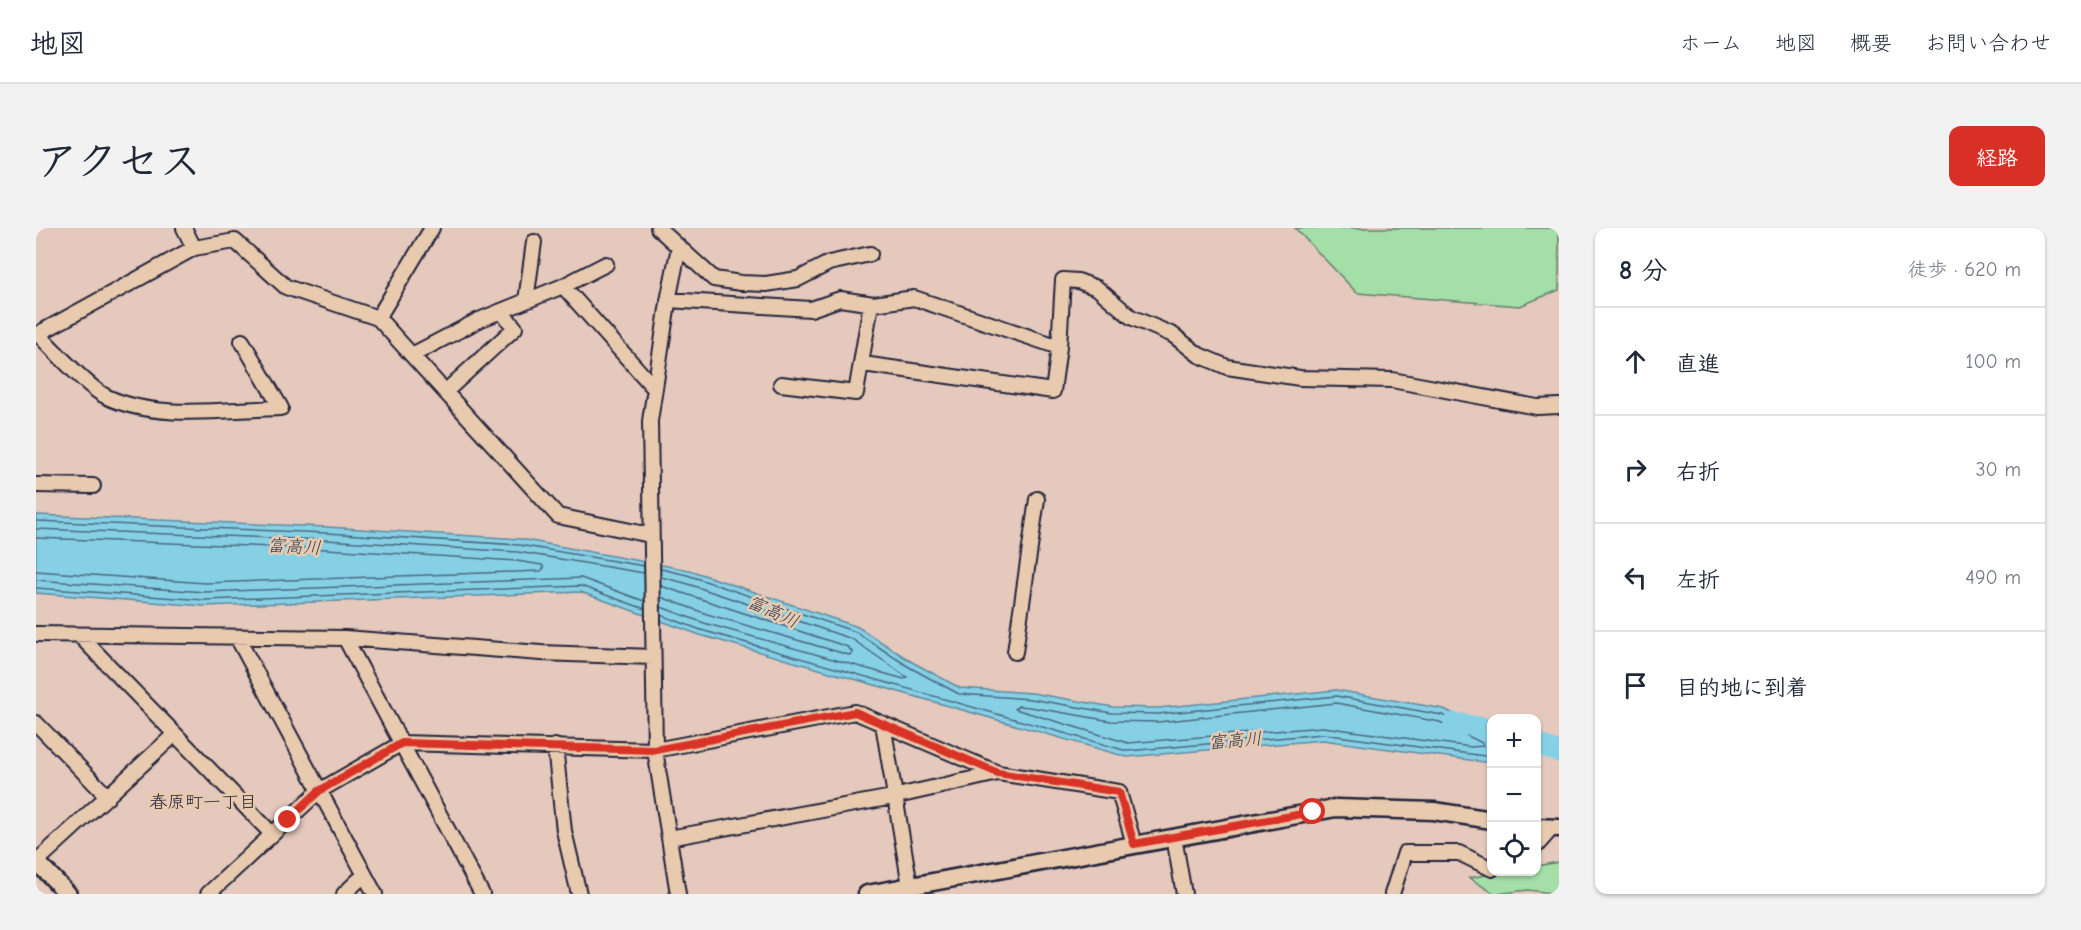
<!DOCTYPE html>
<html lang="ja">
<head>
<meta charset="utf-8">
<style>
	:root { --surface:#fff; --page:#f2f2f3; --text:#1f2937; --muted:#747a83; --line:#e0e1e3; --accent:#d93025 }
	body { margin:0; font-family:"Comic Neue","Klee One",sans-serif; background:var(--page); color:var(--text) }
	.controls { position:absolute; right:18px; bottom:18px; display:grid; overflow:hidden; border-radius:12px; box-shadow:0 2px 4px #0004 }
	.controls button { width:54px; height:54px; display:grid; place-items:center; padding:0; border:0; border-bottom:2px solid var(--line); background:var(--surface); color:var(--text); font:30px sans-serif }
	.stop { position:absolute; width:18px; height:18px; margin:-14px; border:4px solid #d93025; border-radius:50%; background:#fff }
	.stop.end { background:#d93025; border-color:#fff; box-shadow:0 2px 6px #0008 }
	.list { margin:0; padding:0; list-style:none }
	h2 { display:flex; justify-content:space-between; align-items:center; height:78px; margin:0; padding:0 24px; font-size:26px }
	h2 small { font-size:20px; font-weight:400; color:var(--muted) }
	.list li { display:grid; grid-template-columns:39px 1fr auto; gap:18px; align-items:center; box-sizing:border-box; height:108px; padding:0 24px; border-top:2px solid var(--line) }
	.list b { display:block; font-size:22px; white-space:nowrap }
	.list em { font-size:20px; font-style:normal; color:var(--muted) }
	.icon { flex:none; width:33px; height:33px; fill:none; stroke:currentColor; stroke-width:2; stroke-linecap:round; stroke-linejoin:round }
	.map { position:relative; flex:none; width:1523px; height:666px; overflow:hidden; border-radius:12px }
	header { display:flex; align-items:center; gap:36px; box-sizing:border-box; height:84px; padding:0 30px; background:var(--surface); border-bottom:2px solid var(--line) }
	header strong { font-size:28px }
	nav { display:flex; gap:33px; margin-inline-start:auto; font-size:21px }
	.intro { display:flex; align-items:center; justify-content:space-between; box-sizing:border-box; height:144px; padding:0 36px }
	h1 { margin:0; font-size:42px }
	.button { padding:15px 27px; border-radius:12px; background:var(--accent); color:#fff; font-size:21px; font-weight:700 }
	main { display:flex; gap:36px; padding:0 36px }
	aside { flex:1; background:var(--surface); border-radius:12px; box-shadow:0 2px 4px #0004 }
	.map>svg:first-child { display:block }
	.green { fill:#a3dfa6; stroke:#628070; stroke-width:1.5 }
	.water { fill:#86d0e6; stroke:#5e8aa2; stroke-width:1.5 }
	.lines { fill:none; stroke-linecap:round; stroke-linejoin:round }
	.shore { stroke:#4a687f; stroke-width:1.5 }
	.river { stroke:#86d0e6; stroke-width:21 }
	.minor-casing { stroke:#22223b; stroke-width:18 }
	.tertiary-casing { stroke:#22223b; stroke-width:21 }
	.minor { stroke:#e8cbaf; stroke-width:14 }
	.tertiary { stroke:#e8cbaf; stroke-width:16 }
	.route { stroke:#d93025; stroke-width:8 }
	.labels { text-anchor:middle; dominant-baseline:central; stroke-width:5; stroke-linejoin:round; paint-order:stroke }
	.water-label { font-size:18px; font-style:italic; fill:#313c55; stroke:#e8cbaf }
	.neighbourhood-label { font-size:18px; fill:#22223b; stroke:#e8cbaf }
</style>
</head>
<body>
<header>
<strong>地図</strong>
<nav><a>ホーム</a><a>地図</a><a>概要</a><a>お問い合わせ</a></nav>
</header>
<div class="intro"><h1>アクセス</h1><a class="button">経路</a></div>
<main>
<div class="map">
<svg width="1523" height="666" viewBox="0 0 1523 666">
	<rect width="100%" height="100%" fill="#e4c9bc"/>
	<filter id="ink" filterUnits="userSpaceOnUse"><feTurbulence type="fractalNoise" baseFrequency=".0167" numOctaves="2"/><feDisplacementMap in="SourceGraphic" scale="12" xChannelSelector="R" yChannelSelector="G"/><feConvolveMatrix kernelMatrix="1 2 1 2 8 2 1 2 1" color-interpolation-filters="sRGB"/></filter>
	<g filter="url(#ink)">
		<path class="green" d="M1259,0H1523V62L1484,78L1321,65Z
			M1523,634V666L1492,662L1459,666L1433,650L1468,644H1500L1501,638Z"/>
		<path class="water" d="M0,287L291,299L484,311L653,342L822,399L876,434L924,460L996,465L1077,479L1122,480L1300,462L1408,481L1455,504V535L1287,512L1091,529L664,407L545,364L168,378L0,365Z"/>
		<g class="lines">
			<path class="shore" d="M0,293L291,305L483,317L608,338
				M0,301L290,312L482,324L608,345
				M0,310L290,321L481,333L506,337L508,340L505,343L169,355L0,343
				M625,341L651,347L820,404L873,439L923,466L995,471L1076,485L1122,486L1300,468L1406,487L1456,509
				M625,349L649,355L816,411L871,449L868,451L668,395L625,379
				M0,352L169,364L545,350L608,373
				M625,358L812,419L817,425L813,427L671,386L625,369
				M0,360L169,372L545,358L609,381
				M625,387L665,402L1091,523L1287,506L1456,529
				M1300,475L1404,494L1446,515L1447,518L1435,519L1287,499L1092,515L979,481L982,478L994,479L1075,493L1122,494Z"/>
			<path class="river" d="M1418,495L1456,501
				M1500,516L1523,524"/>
			<defs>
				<path id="minor" d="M148,0L158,20
					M622,0L678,51L705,55L730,56L762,51L793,35L834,26
					M527,58L619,161
					M632,72L775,81L804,71L838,76L878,70L1023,119
					M490,73L498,14
					M342,90L396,0
					M0,107L158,20L199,13L250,59L342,90L522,288L614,307
					M3,107C19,123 52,160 71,169C123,193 190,181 245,180L206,113
					M376,127L443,92L527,58L570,36
					M827,136L1017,163L1023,119L1027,52L1042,53L1061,60L1095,89L1137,107L1163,127L1191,139L1264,150L1356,152L1501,179L1523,178
					M745,156L820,165L835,76
					M409,164L479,100L465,83
					M0,257L57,258
					M0,406L309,410L505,425L617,429
					M44,408L236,606
					M201,409L339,666
					M309,410L446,666
					M979,424L1001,271
					M0,495L72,569
					M847,496L874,658
					M519,518L528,603L543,666
					M1138,609L1148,666
					M633,610L857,569L962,545
					M1500,618L1516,600
					M0,634L138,507
					M172,666L283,563L366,515L619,522L819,484L962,545L1083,564L1098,616
					M308,666L328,647
					M642,666L619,522L614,193L633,68L643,19
					M1356,666L1369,625H1423L1456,641"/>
				<path id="tertiary" d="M1500,599L1523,600
					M0,633L32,666
					M831,666L1300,580L1398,583L1456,592"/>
			</defs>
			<use href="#minor" class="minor-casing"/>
			<use href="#tertiary" class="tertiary-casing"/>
			<use href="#minor" class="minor"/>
			<use href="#tertiary" class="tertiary"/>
		</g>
	</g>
	<g class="lines" filter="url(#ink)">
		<path class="route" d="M252,592L283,563L366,515L619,522L819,484L962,545L1083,564L1098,616L1277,584"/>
	</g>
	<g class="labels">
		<g class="water-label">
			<text transform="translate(258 319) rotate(3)">富高川</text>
			<text transform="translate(737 384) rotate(24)">富高川</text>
			<text transform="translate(1199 513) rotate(-5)">富高川</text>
		</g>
		<g class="neighbourhood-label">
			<text x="167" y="574">春原町一丁目</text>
		</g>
	</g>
</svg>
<div class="controls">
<button>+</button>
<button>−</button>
<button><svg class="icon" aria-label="locate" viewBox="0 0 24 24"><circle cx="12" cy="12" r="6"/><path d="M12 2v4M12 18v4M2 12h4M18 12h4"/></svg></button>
</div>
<div class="stop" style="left:1277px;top:584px"></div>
<div class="stop end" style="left:252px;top:592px"></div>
</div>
<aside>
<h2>8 分<small>徒歩 · 620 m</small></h2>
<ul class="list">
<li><svg class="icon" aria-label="ahead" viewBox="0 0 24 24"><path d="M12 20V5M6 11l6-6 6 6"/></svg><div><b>直進</b></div><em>100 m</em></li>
<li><svg class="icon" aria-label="right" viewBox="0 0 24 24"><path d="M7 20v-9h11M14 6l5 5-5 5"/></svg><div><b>右折</b></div><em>30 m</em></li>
<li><svg class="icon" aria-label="left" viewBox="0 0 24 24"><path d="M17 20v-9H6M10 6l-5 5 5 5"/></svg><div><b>左折</b></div><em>490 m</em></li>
<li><svg class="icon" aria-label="arrive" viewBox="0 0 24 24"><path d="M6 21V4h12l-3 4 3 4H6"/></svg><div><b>目的地に到着</b></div></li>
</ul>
</aside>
</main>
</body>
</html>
